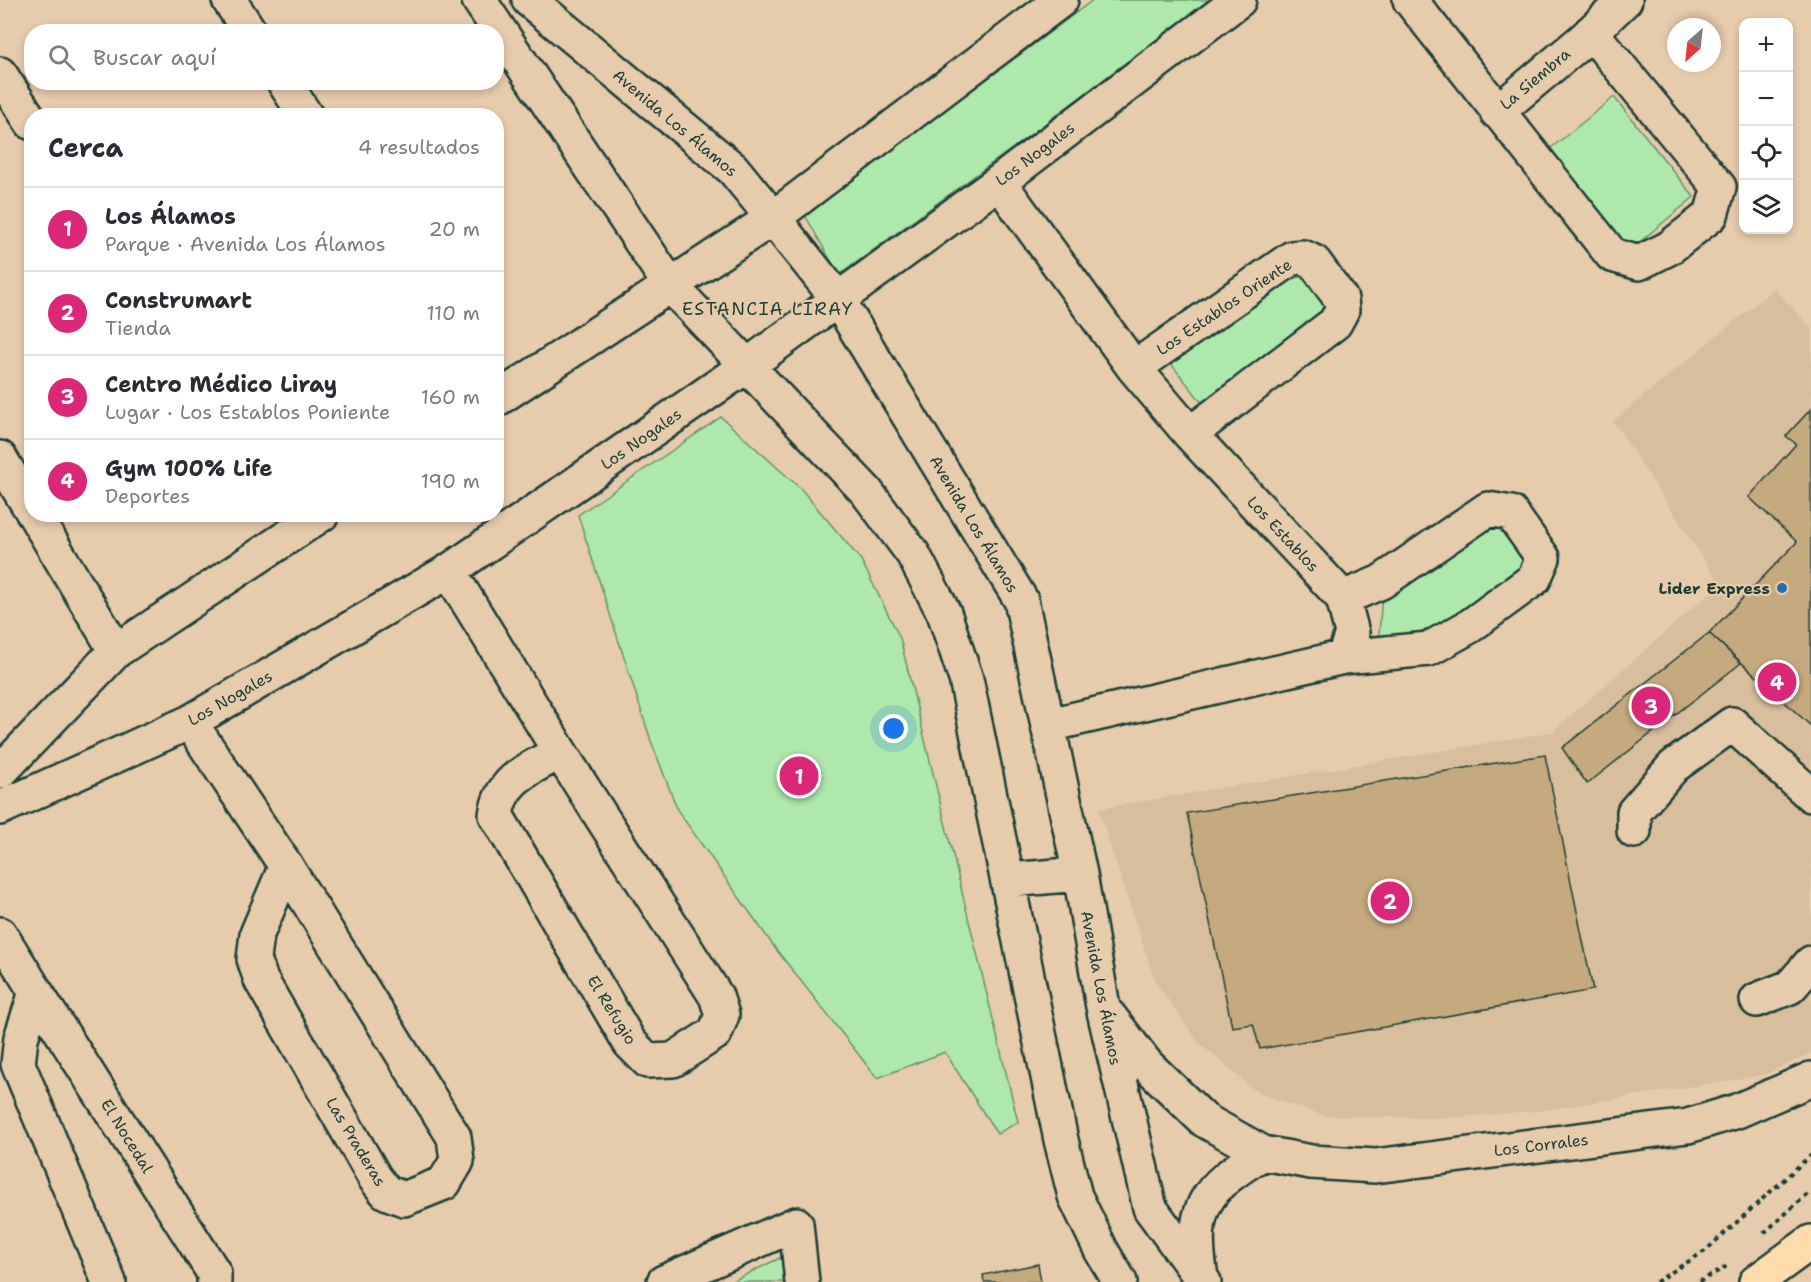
<!DOCTYPE html>
<html lang="es">
<head>
<meta charset="utf-8">
<style>
	:root { --surface:#fff; --page:#f7f7f7; --text:#2b2b33; --muted:#7c7c81; --line:#e1e1e2; --accent:#db2777 }
	body { margin:0; font-family:"Shantell Sans",sans-serif; background:var(--page); color:var(--text) }
	.controls { position:absolute; right:18px; top:18px; display:grid; overflow:hidden; border-radius:12px; box-shadow:0 3px 9px #0003 }
	.controls button { width:54px; height:54px; display:grid; place-items:center; padding:0; border:0; border-bottom:2px solid var(--line); background:var(--surface); color:var(--text); font:30px sans-serif }
	.compass { position:absolute; left:1667px; top:18px; width:54px; height:54px; border-radius:50%; background:var(--surface); box-shadow:0 3px 9px #0003; rotate:207deg }
	.you { position:absolute; left:894px; top:729px; width:21px; height:21px; margin:-15px; border:4px solid #fff; border-radius:50%; background:#1a73e8; box-shadow:0 0 0 9px #1a73e833 }
	.badge { display:grid; place-items:center; width:39px; height:39px; border-radius:50%; background:var(--accent); color:#fff; font-size:20px; font-weight:700 }
	.pin { position:absolute; translate:-50% -50%; border:3px solid #fff; box-shadow:0 2px 6px #0006 }
	.list { margin:0; padding:0; list-style:none }
	h2 { display:flex; justify-content:space-between; align-items:center; height:78px; margin:0; padding:0 24px; font-size:26px }
	h2 small { font-size:20px; font-weight:400; color:var(--muted) }
	.list li { display:grid; grid-template-columns:39px 1fr auto; gap:18px; align-items:center; box-sizing:border-box; height:84px; padding:0 24px; border-top:2px solid var(--line) }
	.list b { display:block; font-size:22px; white-space:nowrap }
	.list p { margin:0; font-size:20px; white-space:nowrap; color:var(--muted) }
	.list em { font-size:20px; font-style:normal; color:var(--muted) }
	.icon { flex:none; width:33px; height:33px; fill:none; stroke:currentColor; stroke-width:2; stroke-linecap:round; stroke-linejoin:round }
	.map { position:relative; flex:none; width:1811px; height:1282px; overflow:hidden }
	.search { position:absolute; background:var(--surface); box-shadow:0 3px 9px #0003; left:24px; top:24px; width:480px; height:66px; display:flex; align-items:center; gap:15px; box-sizing:border-box; padding:0 21px; border-radius:24px; color:var(--muted); font-size:22px }
	.panel { position:absolute; background:var(--surface); box-shadow:0 3px 9px #0003; left:24px; top:108px; width:480px; height:414px; border-radius:24px }
	.map>svg:first-child { display:block }
	.built { fill:#d8be9d }
	.green { fill:#afe8ac; stroke:#679270; stroke-width:1.5 }
	.building { fill:#c6aa7f; stroke:#1f3d34; stroke-width:1.5 }
	.lines { fill:none; stroke-linecap:round; stroke-linejoin:round }
	.minor-casing { stroke:#1f3d34; stroke-width:38 }
	.major-casing { stroke:#1f3d34; stroke-width:38 }
	.path { stroke:#1f3d34; stroke-width:4; stroke-dasharray:4.5 4.5; stroke-linecap:butt }
	.minor { stroke:#e6cbad; stroke-width:33 }
	.major { stroke:#fcdcac; stroke-width:33 }
	.poi-dot { fill:#1f6fb2; stroke:#e6cbad; stroke-width:2 }
	.labels { text-anchor:middle; dominant-baseline:central; stroke-width:4.5; stroke-linejoin:round; paint-order:stroke }
	.street-label { font-size:16px; fill:#1f3d34; stroke:#e6cbad }
	.poi-label { font-size:16px; font-weight:bold; fill:#1f3d34; stroke:#e6cbad; text-anchor:end }
	.neighbourhood-label { font-size:18px; letter-spacing:1.5px; fill:#1f3d34; stroke:#e6cbad }
</style>
</head>
<body>
<div class="map">
<svg width="1811" height="1282" viewBox="0 0 1811 1282">
	<rect width="100%" height="100%" fill="#e6cbad"/>
	<filter id="ink" filterUnits="userSpaceOnUse"><feTurbulence type="fractalNoise" baseFrequency=".0167" numOctaves="2"/><feDisplacementMap in="SourceGraphic" scale="12" xChannelSelector="R" yChannelSelector="G"/><feConvolveMatrix kernelMatrix="1 2 1 2 8 2 1 2 1" color-interpolation-filters="sRGB"/></filter>
	<g filter="url(#ink)">
		<path class="built" d="M1774,289L1811,327V1053L1764,1075L1539,1111L1444,1118L1324,1116L1257,1092L1198,1042L1155,981L1098,809L1552,732L1720,584L1613,421Z"/>
		<path class="green" d="M1093,0H1209L1018,144L839,275L805,215Z
			M1614,97L1694,197L1625,254L1540,157Z
			M1316,276L1329,315L1204,405L1167,359L1289,278Z
			M721,417L801,489L861,560L900,638L1018,1122L997,1134L945,1052L877,1078L775,948L678,811L651,741L578,515Z
			M1499,513L1532,562L1433,644L1378,649L1382,593Z
			M790,1253L793,1282H731Z"/>
		<path class="building" d="M1811,409V726L1709,633L1797,542L1749,497L1796,444L1786,436Z
			M1709,633L1741,663L1587,784L1562,748Z
			M1545,755L1593,990L1260,1049L1253,1024L1232,1027L1187,813Z
			M1038,1264L1041,1282H984L983,1275Z"/>
		<g class="lines">
			<defs>
				<path id="minor" d="M229,0L250,32
					M479,0L670,285L866,491L913,554L944,613L966,679L1061,1140L1075,1196L1101,1250L1120,1282
					M529,0L733,169L773,218L837,298L1021,600L1080,874L1103,1007L1150,1208L1204,1282
					M1410,0L1612,255L1639,263L1669,248L1711,215L1719,187L1591,32
					M0,74L32,123
					M284,82L306,116
					M1497,112L1584,39L1625,0
					M999,182L1134,368L1190,434L1343,598L1352,633L1344,657L1049,725
					M1134,368L1292,258L1303,257L1314,262L1341,299L1342,310L1335,323L1190,434
					M496,400L773,218L1061,0
					M0,458L32,511
					M34,514L116,651
					M449,571L560,752
					M1343,598L1381,582L1488,509L1511,513L1543,558L1534,579L1470,626L1429,649L1344,657
					M190,722L286,866
					M560,752L716,996L722,1015L715,1033L673,1060L648,1061L630,1043L496,815C501,778 530,769 560,752Z
					M0,772L116,651L322,514
					M0,808L190,722L449,571L748,365L999,182L1239,0
					M1634,831V812L1674,766L1732,724L1811,795
					M286,866L454,1137L457,1161L444,1183L404,1199L386,1192L375,1178L261,980L254,959L257,934Z
					M1009,880L1080,874
					M0,934L36,992L21,1038L18,1064L109,1282
					M36,992L214,1273V1282
					M1757,1000L1790,987L1811,963
					M1109,1016L1147,1065L1204,1120L1263,1153L1311,1162L1375,1166L1688,1126L1737,1111L1811,1079
					M1201,1277C1189,1207 1205,1188 1263,1153
					M664,1282L796,1224L802,1282"/>
				<path id="major" d="M1756,1282L1811,1242"/>
			</defs>
			<use href="#minor" class="minor-casing"/>
			<use href="#major" class="major-casing"/>
			<path class="path" d="M1764,1233L1811,1191
				M1656,1282L1705,1251L1811,1155
				M1699,1282L1727,1266"/>
			<use href="#minor" class="minor"/>
			<use href="#major" class="major"/>
		</g>
	</g>
	<circle class="poi-dot" cx="1782" cy="588" r="6"/>
	<g class="labels">
		<g class="street-label">
			<text transform="translate(1535 79) rotate(-40)">La Siembra</text>
			<text transform="translate(675 123) rotate(40)">Avenida Los Álamos</text>
			<text transform="translate(1035 154) rotate(-37)">Los Nogales</text>
			<text transform="translate(1224 307) rotate(-34)">Los Establos Oriente</text>
			<text transform="translate(641 439) rotate(-35)">Los Nogales</text>
			<text transform="translate(974 524) rotate(59)">Avenida Los Álamos</text>
			<text transform="translate(1283 534) rotate(47)">Los Establos</text>
			<text transform="translate(230 698) rotate(-30)">Los Nogales</text>
			<text transform="translate(1101 988) rotate(79)">Avenida Los Álamos</text>
			<text transform="translate(612 1010) rotate(58)">El Refugio</text>
			<text transform="translate(127 1136) rotate(58)">El Nocedal</text>
			<text transform="translate(356 1142) rotate(59)">Las Praderas</text>
			<text transform="translate(1541 1145) rotate(-7)">Los Corrales</text>
		</g>
		<g class="poi-label">
			<text x="1770" y="588">Lider Express</text>
		</g>
		<g class="neighbourhood-label">
			<text x="768" y="309">ESTANCIA LIRAY</text>
		</g>
	</g>
</svg>
<div class="controls">
<button>+</button>
<button>−</button>
<button><svg class="icon" aria-label="locate" viewBox="0 0 24 24"><circle cx="12" cy="12" r="6"/><path d="M12 2v4M12 18v4M2 12h4M18 12h4"/></svg></button>
<button><svg class="icon" aria-label="layers" viewBox="0 0 24 24"><path d="M12 4l9 5-9 5-9-5zM3 14l9 5 9-5"/></svg></button>
</div>
<svg class="compass" viewBox="-18 -18 36 36"><path d="M0-13l5 13h-10z" fill="#e53935"/><path d="M0 13l5-13h-10z" fill="#7c7c81"/></svg>
<div class="you"></div>
<div class="pin badge" style="left:799px;top:776px">1</div>
<div class="pin badge" style="left:1390px;top:901px">2</div>
<div class="pin badge" style="left:1651px;top:706px">3</div>
<div class="pin badge" style="left:1777px;top:682px">4</div>
<div class="search"><svg class="icon" aria-label="search" viewBox="0 0 24 24"><circle cx="10" cy="10" r="6"/><path d="M15 15l6 6"/></svg>Buscar aquí</div>
<section class="panel">
<h2>Cerca<small>4 resultados</small></h2>
<ul class="list">
<li><span class="badge">1</span><div><b>Los Álamos</b><p>Parque · Avenida Los Álamos</p></div><em>20 m</em></li>
<li><span class="badge">2</span><div><b>Construmart</b><p>Tienda</p></div><em>110 m</em></li>
<li><span class="badge">3</span><div><b>Centro Médico Liray</b><p>Lugar · Los Establos Poniente</p></div><em>160 m</em></li>
<li><span class="badge">4</span><div><b>Gym 100% Life</b><p>Deportes</p></div><em>190 m</em></li>
</ul>
</section>
</div>
</body>
</html>
